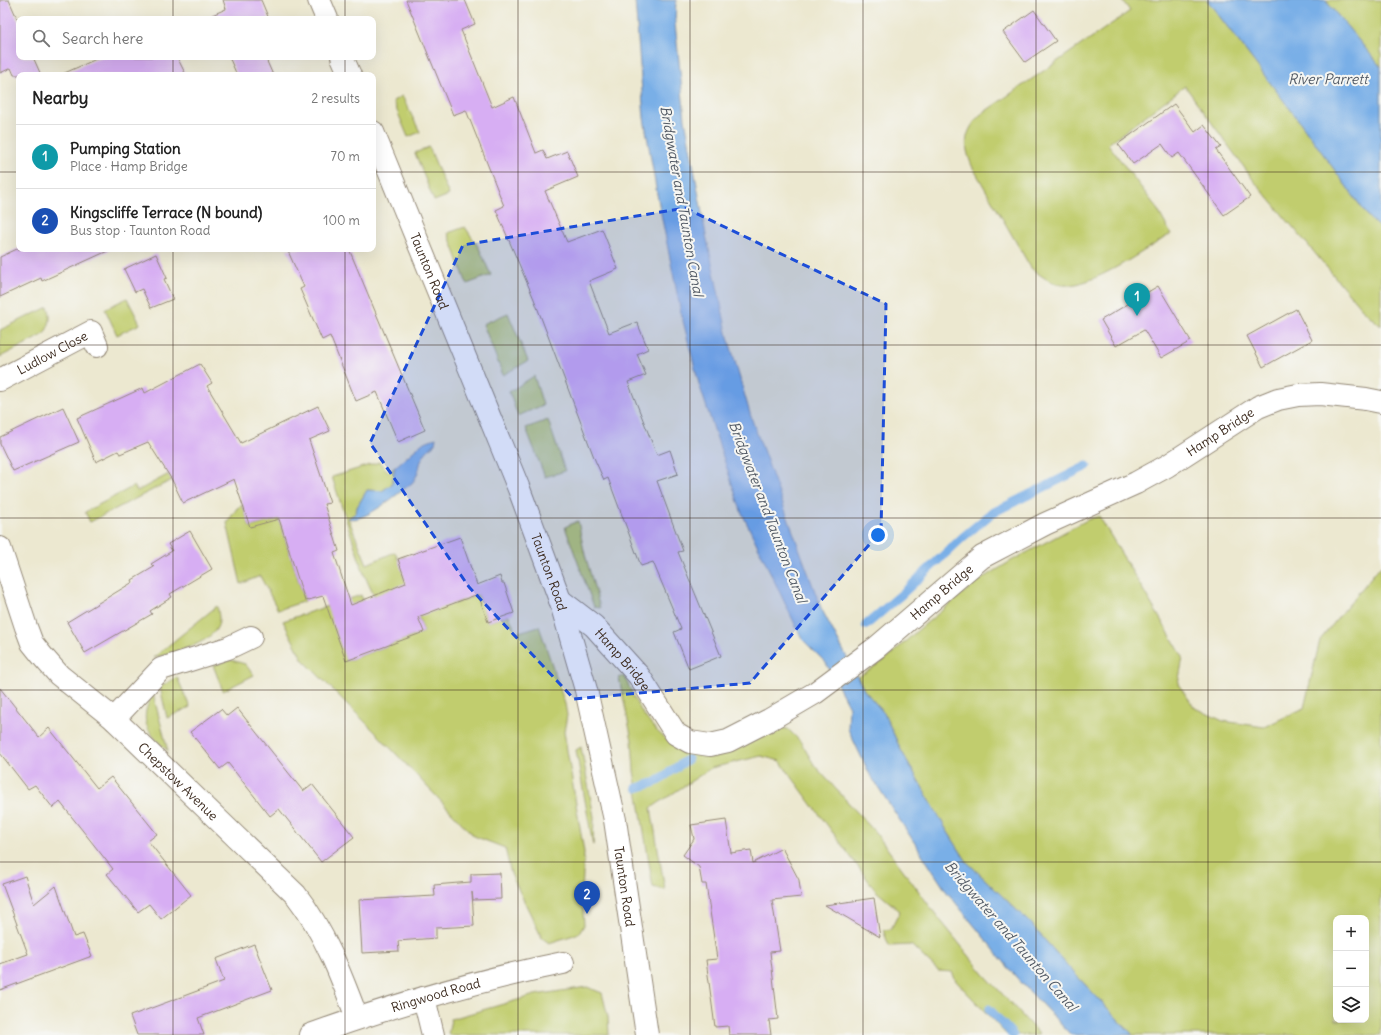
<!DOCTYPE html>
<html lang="en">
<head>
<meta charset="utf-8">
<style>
	:root { --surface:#fff; --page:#f2f2f2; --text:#222; --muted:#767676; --line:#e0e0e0; --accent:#d1495b }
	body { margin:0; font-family:Delius,sans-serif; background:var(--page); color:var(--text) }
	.controls { position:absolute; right:12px; bottom:12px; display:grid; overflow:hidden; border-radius:8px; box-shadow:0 4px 16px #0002 }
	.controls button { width:36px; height:36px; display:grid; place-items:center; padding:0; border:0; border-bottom:1px solid var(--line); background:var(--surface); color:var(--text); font:20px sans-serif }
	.you { position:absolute; left:878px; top:535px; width:14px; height:14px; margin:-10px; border:3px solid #fff; border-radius:50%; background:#1a73e8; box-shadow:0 0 0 6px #1a73e833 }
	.badge { display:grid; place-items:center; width:26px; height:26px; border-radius:50%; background:var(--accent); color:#fff; font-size:13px; font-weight:700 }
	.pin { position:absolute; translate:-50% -33px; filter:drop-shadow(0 1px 2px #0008) }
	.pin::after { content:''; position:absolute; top:21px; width:14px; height:12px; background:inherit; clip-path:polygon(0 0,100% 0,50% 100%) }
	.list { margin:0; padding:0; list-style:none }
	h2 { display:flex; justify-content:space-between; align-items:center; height:52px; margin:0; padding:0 16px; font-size:17px }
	h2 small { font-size:13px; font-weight:400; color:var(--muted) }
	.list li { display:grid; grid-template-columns:26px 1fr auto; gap:12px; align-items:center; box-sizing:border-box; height:64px; padding:0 16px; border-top:1px solid var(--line) }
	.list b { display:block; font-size:15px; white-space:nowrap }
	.list p { margin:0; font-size:13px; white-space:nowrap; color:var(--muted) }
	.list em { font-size:13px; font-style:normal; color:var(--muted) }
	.icon { flex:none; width:22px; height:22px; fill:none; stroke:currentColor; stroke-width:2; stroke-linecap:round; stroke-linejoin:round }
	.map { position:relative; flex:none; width:1381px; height:1035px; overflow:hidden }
	.search { position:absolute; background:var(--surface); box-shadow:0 4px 16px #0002; left:16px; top:16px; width:360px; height:44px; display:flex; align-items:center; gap:10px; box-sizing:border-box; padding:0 14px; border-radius:8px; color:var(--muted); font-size:15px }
	.panel { position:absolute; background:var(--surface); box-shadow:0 4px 16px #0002; left:16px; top:72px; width:360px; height:180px; border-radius:8px }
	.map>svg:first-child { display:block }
	.green { fill:#c1cd6e; stroke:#7e7c46; fill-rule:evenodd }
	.water { fill:#79afe7; stroke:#5a6c82 }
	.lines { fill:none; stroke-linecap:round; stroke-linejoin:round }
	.stream { stroke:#79afe7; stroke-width:9 }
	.building { fill:#d7aef3 }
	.minor-casing { stroke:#948977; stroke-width:24 }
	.primary-casing { stroke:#948977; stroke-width:24 }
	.minor { stroke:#fff; stroke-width:22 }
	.primary { stroke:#fff; stroke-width:22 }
	.marked { fill:#1d4ed8; fill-opacity:0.2; stroke:#1d4ed8; stroke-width:3; stroke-dasharray:8 5; stroke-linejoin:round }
	.grid { fill:none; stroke:#3b2a1e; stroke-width:1; stroke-opacity:0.55 }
	.labels { text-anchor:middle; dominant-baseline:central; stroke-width:4; stroke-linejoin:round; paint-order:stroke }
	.street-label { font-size:13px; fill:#3b2a1e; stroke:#f6f6f2 }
	.water-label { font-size:14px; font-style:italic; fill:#515964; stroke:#f6f6f2 }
</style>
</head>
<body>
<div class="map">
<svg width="1381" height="1035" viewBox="0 0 1381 1035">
	<rect width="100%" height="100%" fill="#f6f6f2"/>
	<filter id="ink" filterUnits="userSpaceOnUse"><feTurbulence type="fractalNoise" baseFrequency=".025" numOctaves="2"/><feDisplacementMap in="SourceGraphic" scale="8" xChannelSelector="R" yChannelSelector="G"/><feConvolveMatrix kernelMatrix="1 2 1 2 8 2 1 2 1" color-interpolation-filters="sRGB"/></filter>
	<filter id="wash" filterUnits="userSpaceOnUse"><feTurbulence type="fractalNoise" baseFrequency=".012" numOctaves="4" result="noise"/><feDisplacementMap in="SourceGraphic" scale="16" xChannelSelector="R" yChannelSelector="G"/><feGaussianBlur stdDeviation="0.9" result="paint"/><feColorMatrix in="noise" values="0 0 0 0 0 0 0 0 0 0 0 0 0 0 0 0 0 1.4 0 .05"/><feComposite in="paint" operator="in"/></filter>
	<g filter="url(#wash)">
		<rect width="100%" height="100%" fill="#ece8d0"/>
		<path class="green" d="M1122,0H1207L1300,122L1370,219L1381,229V326L1362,309L1254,181L1185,86L1108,144L1156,207L1171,234C1145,249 1092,288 1063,285C1051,284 1040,275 1031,268L972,166C963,144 964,133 980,115L1130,11Z
			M1325,0H1381V67Z
			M402,96L420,132L408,137L393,101Z
			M429,147L449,195L434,201L415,153Z
			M465,227L479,248L491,275L467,284L448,233Z
			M127,298L140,324L117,335L105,309Z
			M48,307C52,317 50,326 43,335L0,357V330Z
			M508,313L528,361L503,375L483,324Z
			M534,376L543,405L518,416L509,392Z
			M548,420L565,471L545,477L526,428Z
			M379,462L389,472L395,467L392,484L382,491L367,490L357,507L356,513L348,518L367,564L395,552L398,559L406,556L422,600L447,590L453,604L478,595L488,622L509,615L516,633L539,626L565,704L567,715L564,732L584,852L582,895L584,925L580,932L574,935L549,943L542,938L511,874L505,848L474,836L380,737L303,660L283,621L361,595L364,604L346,661L424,632L409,591L374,596L364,574L332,477Z
			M169,474L172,480L90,522L85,512L134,486L137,491Z
			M243,505L250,527L279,519L305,601L278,610L260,576L241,584L227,523L237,508Z
			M1099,516L1183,657L1178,684L1195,708L1223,721L1264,727L1304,708L1320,640L1381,565V1035H1133L1074,973L1029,922L967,862L946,829L901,750L884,713L864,690L858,677L885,660L918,630L977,582L1011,561L1087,520ZM1336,918H1366V1020H1336Z
			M578,521L584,551L600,608L594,607L565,527Z
			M217,606C218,610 219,615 219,619C220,643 171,653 153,658Z
			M231,660L245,664L254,675L223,691L213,665Z
			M624,676C629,685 632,695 637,704C652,731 680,758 714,757C723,756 766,733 779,728L788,729L800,741L815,766L875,832L937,916L983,973L1040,1035H1007L956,981L952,972L938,971L911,945L889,946L883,930L891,929L900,911L876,891L780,761L761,756L711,768L651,808L665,890L653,887L634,771L632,740L619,678Z
			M177,677L190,707L167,718L160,687Z
			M153,694L168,751C148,733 137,721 153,694Z
			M581,747L594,817L593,845L576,750Z
			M587,987L602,993L608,1017L609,1035H448L451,1019L535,995Z"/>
		<path class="water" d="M635,0H676L675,23L685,119L706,235L728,337L751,417L821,608L864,690L884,713L901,750L946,829L967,862L1029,922L1074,973L1133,1035H1071L1017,978L946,891L869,773L848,729L849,707L826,663L802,639L741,511L699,384L681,313L657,194L644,118Z
			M1207,0H1325L1381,67V229L1370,219L1300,122Z
			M436,438L435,444C414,460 424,468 412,483C398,493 364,524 348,518L356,513L357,507L367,490L382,491L392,484L395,467L424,442Z"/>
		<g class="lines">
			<path class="stream" d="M866,625L902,594L963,537L992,513L1087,466
				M637,788L656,782L688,759
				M989,1009L1013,1035"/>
		</g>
		<g id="blocks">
			<path class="building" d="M0,0H9L19,23V57H33L41,75H14L11,68L0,73Z
				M223,0H261L269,19H213L212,15L226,9Z
				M406,0H465L475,24L461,30L492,107L514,97L536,153L543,150L547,159L567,151L578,177L545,191L567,242L602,229L618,269L589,281L609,333L637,322L648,349L637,354L646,375L628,382L657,455L670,450L678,474L657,481L683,551L678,552L721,656L689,669L674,632L681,629L653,562L641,566L608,478L604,480L595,460L534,299L496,210L504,206L466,110L453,115Z
				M1034,10L1056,41L1025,62L1003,32Z
				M101,57H177L186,75H60Z
				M229,57H265L273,75H237Z
				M1174,104L1195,132L1204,125L1221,147L1216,150L1250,197L1224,215L1179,153L1172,158L1162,144L1133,164L1118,144Z
				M17,249H112L42,281L41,278L0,297V257Z
				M287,249H349L425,430L398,442L377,392L356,401L330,336L322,340L300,289L304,287Z
				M156,254L167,278L164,279L173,299L151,308L142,289L135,292L124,269Z
				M1158,286L1191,341L1161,358L1144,330L1116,346L1101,320Z
				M1296,309L1312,340L1263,367L1247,336Z
				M200,364L212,383L207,386L241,443L318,406L330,431L309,440L330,503L324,504L339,551L334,553L351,605L406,583L398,559L460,537L477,585L500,576L502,583H504L514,613L488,622L478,594L418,617L424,632L346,661L323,596L305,601L279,519L250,527L234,479L183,503L172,480L148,442L120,454L118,451L96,462L77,418L143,388L145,393Z
				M63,407L79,442L13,471L0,444V437Z
				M190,531L212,569L170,594L172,597L150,611L152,614L85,653L67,622L133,582L132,580L154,567L151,564L172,551L168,544Z
				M0,688L39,737L49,728L97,788L111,777L157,834L148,841L191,895L161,919L149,904L138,912L107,874L113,869L60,802L53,808L35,785L28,789L0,753Z
				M237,708L303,791L312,784L354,837L321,862L279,809L270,816L228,763L220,769L190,732L221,709L227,716Z
				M726,820L731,853L751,850L753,863L782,848L799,880L801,897L772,900L780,951L770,952L778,1019L769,1020L771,1035H729L728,1026L715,1027L706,960L717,959L706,884H702L699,867L683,855L694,839L691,825Z
				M500,873L501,899L473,900L472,892L474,926L436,928V938L398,941L399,951L362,953L359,900L435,896L434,885L471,882V874Z
				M25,876L34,904L56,886L74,937L83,934L92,956L0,990V964L28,954L2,884Z
				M874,898L880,937L825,905Z
				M254,944L272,990L198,1018L204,1035H137L130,1016L224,981L216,959Z"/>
		</g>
	</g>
	<g filter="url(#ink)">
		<use href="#blocks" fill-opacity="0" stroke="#948977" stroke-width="1"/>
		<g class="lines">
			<defs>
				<g id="minor">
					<path id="s1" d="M0,380L91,332L97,346"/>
					<path id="s2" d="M0,548L26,627L32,643L44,658L59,675L114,719L296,895C324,931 341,975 357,1018"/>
					<path id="s3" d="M560,600L594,626L639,676L676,734L690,742L710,745L728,741L769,720L815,693L877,647L982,557L1045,524L1136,483L1167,466L1258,407L1278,399L1298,395L1320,394L1366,399L1381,402"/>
					<path d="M114,719L161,669L228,648L251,637"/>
					<path d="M424,998L433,1035"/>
					<path id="s4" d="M310,1035C392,1006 477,980 563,963"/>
				</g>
				<g id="primary">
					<path d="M319,0L327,19"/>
					<path d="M342,57L350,75"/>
					<path id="s5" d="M373,132L519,489L560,600L586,690L615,820L647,1035"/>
				</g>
			</defs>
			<use href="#minor" class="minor-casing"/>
			<use href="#primary" class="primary-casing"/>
			<use href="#minor" class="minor"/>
			<use href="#primary" class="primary"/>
		</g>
	</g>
	<path class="marked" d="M685,208L886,304L881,531L750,683L574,699L469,587L370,443L463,245Z"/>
	<path class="grid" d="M173,0V19M345,0V19M518,0V1035M690,0V1035M863,0V1035M1036,0V1035M1208,0V1035M173,57V75M345,57V75M0,172H19M373,172H1381M173,249V1035M345,249V1035M0,345H1381M0,518H1381M0,690H1381M0,862H1381"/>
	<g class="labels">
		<g class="street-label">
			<text stroke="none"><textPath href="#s5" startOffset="150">Taunton Road</textPath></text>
			<text stroke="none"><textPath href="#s1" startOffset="59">Ludlow Close</textPath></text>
			<text stroke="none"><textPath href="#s3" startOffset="818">Hamp Bridge</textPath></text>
			<text stroke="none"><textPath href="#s5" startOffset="474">Taunton Road</textPath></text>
			<text stroke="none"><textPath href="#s3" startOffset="495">Hamp Bridge</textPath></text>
			<text stroke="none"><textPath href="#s3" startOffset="87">Hamp Bridge</textPath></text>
			<text stroke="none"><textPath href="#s2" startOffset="302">Chepstow Avenue</textPath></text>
			<text stroke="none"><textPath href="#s5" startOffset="798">Taunton Road</textPath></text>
			<text stroke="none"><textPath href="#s4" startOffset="132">Ringwood Road</textPath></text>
		</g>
		<g class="water-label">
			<text x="1328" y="79">River Parrett</text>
			<text transform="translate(682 201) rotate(80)">Bridgwater and Taunton Canal</text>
			<text transform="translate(768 512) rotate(69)">Bridgwater and Taunton Canal</text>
			<text transform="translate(1011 936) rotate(49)">Bridgwater and Taunton Canal</text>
		</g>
	</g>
</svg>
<div class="controls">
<button>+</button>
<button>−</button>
<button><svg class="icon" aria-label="layers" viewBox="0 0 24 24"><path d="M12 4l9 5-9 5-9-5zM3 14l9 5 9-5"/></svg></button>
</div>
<div class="you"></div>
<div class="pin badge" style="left:1137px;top:316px;background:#0f9aa8">1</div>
<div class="pin badge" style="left:587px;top:914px;background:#1a4fb4">2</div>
<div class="search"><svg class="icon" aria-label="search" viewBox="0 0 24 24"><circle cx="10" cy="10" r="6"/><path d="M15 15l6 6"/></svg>Search here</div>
<section class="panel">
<h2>Nearby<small>2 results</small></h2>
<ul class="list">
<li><span class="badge" style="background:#0f9aa8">1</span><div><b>Pumping Station</b><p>Place · Hamp Bridge</p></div><em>70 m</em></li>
<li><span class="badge" style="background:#1a4fb4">2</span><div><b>Kingscliffe Terrace (N bound)</b><p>Bus stop · Taunton Road</p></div><em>100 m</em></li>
</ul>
</section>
</div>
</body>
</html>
